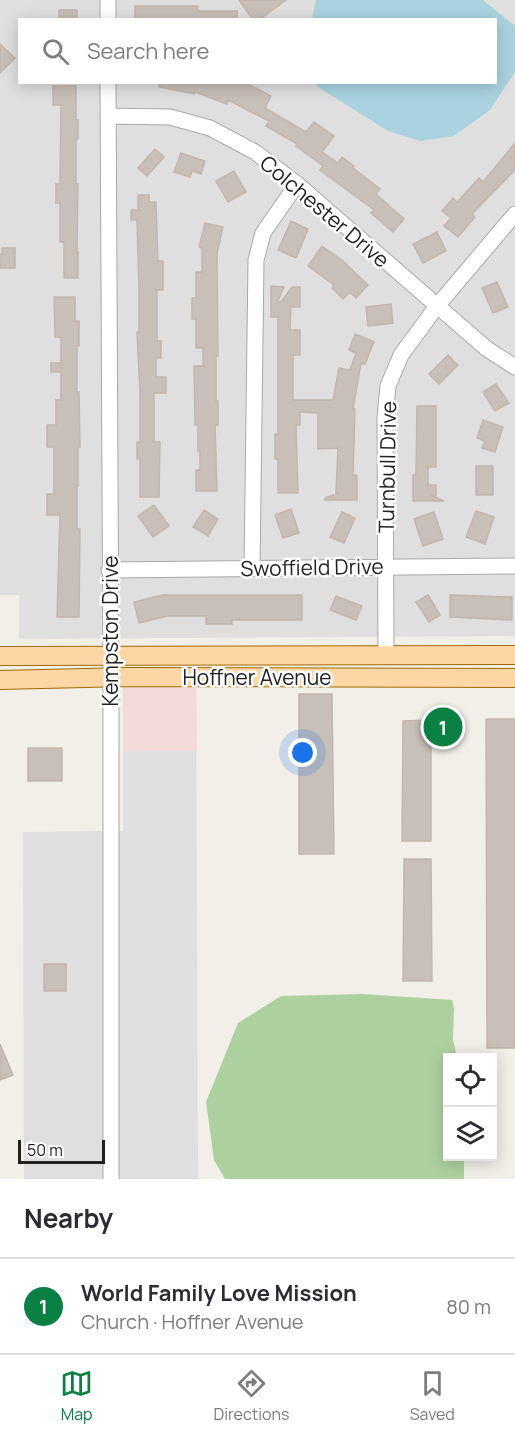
<!DOCTYPE html>
<html lang="en">
<head>
<meta charset="utf-8">
<style>
	:root { --surface:#fff; --page:#f2f2f3; --text:#2b2b33; --muted:#7c7c81; --line:#e1e1e2; --accent:#0b8043 }
	body { margin:0; font-family:Manrope,sans-serif; background:var(--page); color:var(--text) }
	.controls { position:absolute; right:18px; bottom:18px; display:grid; overflow:hidden; border-radius:0px; box-shadow:0 3px 15px #0003 }
	.controls button { width:54px; height:54px; display:grid; place-items:center; padding:0; border:0; border-bottom:2px solid var(--line); background:var(--surface); color:var(--text); font:30px sans-serif }
	.scale { position:absolute; left:18px; bottom:15px; width:87px; box-sizing:border-box; padding-left:6px; border:3px solid #222; border-top:0; font-size:16px; line-height:21px; white-space:nowrap; color:#222; -webkit-text-stroke:4px #fff; paint-order:stroke }
	.you { position:absolute; left:303px; top:753px; width:21px; height:21px; margin:-15px; border:4px solid #fff; border-radius:50%; background:#1a73e8; box-shadow:0 0 0 9px #1a73e833 }
	.badge { display:grid; place-items:center; width:39px; height:39px; border-radius:50%; background:var(--accent); color:#fff; font-size:20px; font-weight:700 }
	.pin { position:absolute; translate:-50% -50%; border:3px solid #fff; box-shadow:0 2px 6px #0006 }
	.list { margin:0; padding:0; list-style:none }
	h2 { display:flex; justify-content:space-between; align-items:center; height:78px; margin:0; padding:0 24px; font-size:26px }
	h2 small { font-size:20px; font-weight:400; color:var(--muted) }
	.list li { display:grid; grid-template-columns:39px 1fr auto; gap:18px; align-items:center; box-sizing:border-box; height:96px; padding:0 24px; border-top:2px solid var(--line) }
	.list b { display:block; font-size:22px; white-space:nowrap }
	.list p { margin:0; font-size:20px; white-space:nowrap; color:var(--muted) }
	.list em { font-size:20px; font-style:normal; color:var(--muted) }
	.icon { flex:none; width:33px; height:33px; fill:none; stroke:currentColor; stroke-width:2; stroke-linecap:round; stroke-linejoin:round }
	.map { position:relative; flex:none; width:515px; height:1179px; overflow:hidden }
	.search { position:absolute; background:var(--surface); box-shadow:0 3px 15px #0003; left:18px; right:18px; top:18px; height:66px; display:flex; align-items:center; gap:15px; box-sizing:border-box; padding:0 21px; border-radius:0px; color:var(--muted); font-size:22px }
	.sheet { height:174px; background:var(--surface) }
	nav { display:flex; justify-content:space-around; align-items:center; box-sizing:border-box; height:84px; border-top:2px solid var(--line); background:var(--surface); font-size:16px; color:var(--muted) }
	nav a { display:grid; justify-items:center; gap:3px }
	nav .on { color:var(--accent) }
	.map>svg:first-child { display:block }
	.residential { fill:#e0dfdf; fill-rule:evenodd }
	.commercial { fill:#f2dad9 }
	.forest { fill:#add19e }
	.water { fill:#aad3df }
	.building { fill:#c7bfb8; stroke:#c4b6ab; stroke-width:1.5 }
	.lines { fill:none; stroke-linecap:round; stroke-linejoin:round }
	.minor-casing { stroke:#a9a9a9; stroke-width:17 }
	.major-casing { stroke:#a06b00; stroke-width:20 }
	.minor { stroke:#fff; stroke-width:15 }
	.major { stroke:#fcd6a4; stroke-width:18 }
	.labels { text-anchor:middle; dominant-baseline:central; stroke-width:5; stroke-linejoin:round; paint-order:stroke }
	.street-label { font-size:21px; fill:#222; stroke:#fff }
</style>
</head>
<body>
<div class="map">
<svg width="515" height="1179" viewBox="0 0 515 1179">
	<rect width="100%" height="100%" fill="#f2efe9"/>
	<path class="residential" d="M0,0H515V636L19,639V595H0ZM20,20H496V82H20Z
		M123,683H196L198,1179H24L23,832L123,831Z"/>
	<path class="commercial" d="M123,683H196L197,751H123Z"/>
	<path class="forest" d="M363,994L452,1000L454,1008L453,1040L457,1057L448,1058V1156L464,1157V1179H225L214,1160L206,1102L238,1023L281,996Z"/>
	<path class="water" d="M316,0H483L515,26V72L490,110L454,136L420,141L388,131L318,87L315,83L496,82V20L312,19Z"/>
	<path class="building" d="M239,0H286L259,20H253Z
		M135,6H198V11H237V20H135Z
		M59,10H77V20H59Z
		M0,44L15,58L0,73Z
		M159,82H244L271,96L265,108L306,132L314,122L334,136L322,152L338,163L342,157L354,166L353,168L380,189L376,194L404,219L393,232L371,213L374,210L320,170L323,166L296,146L297,144L266,126L269,121L228,100L227,104L195,92L194,94L159,87Z
		M53,86H76V120H78V139H76V184H78L77,252H78V278H64V242H60V203H56V184H60L61,105H53Z
		M515,143V170L472,214L475,217L458,237L444,226L451,218L442,211L453,198L457,202L479,178L483,182Z
		M155,149L164,157L147,176L138,168Z
		M181,153L205,161L201,174L192,171L190,177L174,172Z
		M234,171L246,192L228,202L216,181Z
		M138,195H149V202H156L158,261H163V290H157V341H161V358H156V377H166V393H154V442H160L159,497H140V459H137V442H140V393L137,332H139V290L137,220H131V210H138Z
		M291,221L308,229L296,258L278,250Z
		M205,223L223,227L217,254L218,356H216V401H218V425H215L217,491H196V470H200V451H198V425H195L194,366H203V348H196V319H192V298H196V272H202V248L199,247Z
		M437,232L446,251L423,263L413,244Z
		M322,246L342,260L368,285L356,298L350,292L343,299L332,288L334,285L308,266Z
		M2,248H15V268H0V254H2Z
		M497,282L508,307L493,313L482,288Z
		M271,286L284,287L278,301L281,302L292,287H300V307H291L290,330H300V355H293V400H333L339,368L350,370L356,353L349,350L355,334L374,342L365,364L361,363L353,409H355L353,475H357V500H325V498L339,493H336L338,448L318,449V413L300,412V425H296L298,493H278V459H275V434H278V317H271Z
		M54,297H75V321H79V346H77V392H79L80,447H78V486H77V529H80L79,617H57L60,515H47V494H54V447H47V425H56V400H61V372H51V363H61V337H55Z
		M391,304L393,323L368,326L366,307Z
		M448,355L458,365L439,384L429,374Z
		M496,384L509,403L495,411L483,392Z
		M417,406H436V467H428V485H436V495H431L444,501H413V475H416Z
		M483,420L503,427L495,452L482,448L485,441L477,438Z
		M476,466H493V495H476Z
		M154,505L169,526L153,537L138,516Z
		M291,509L299,533L283,538L275,515Z
		M204,510L218,519L208,536L193,527Z
		M476,511L494,517L485,544L466,537Z
		M342,512L355,518L344,543L330,537Z
		M434,512L443,539L423,546L414,519Z
		M163,595H302V620H232V624H206V616H168L139,623L134,602Z
		M428,595L440,615L429,622L416,602Z
		M450,595L512,597V620L450,617Z
		M336,596L362,606L356,620L330,610Z
		M299,694H332L334,854H299Z
		M486,719H515V1048H487Z
		M431,720V841H402L403,721Z
		M28,748H62V781H28Z
		M404,859H431L432,981H403Z
		M44,964H66V991H44Z
		M0,1044L13,1075L0,1080Z"/>
	<g class="lines">
		<defs>
			<path id="minor" d="M108,0V20
				M108,82L111,678V1179
				M108,116L170,117L210,128L255,152L297,184L487,349L515,367
				M252,568L256,260L263,233L297,184
				M109,570L515,566
				M386,655L385,417L388,386L401,355L437,306L515,214"/>
			<path id="major" d="M0,656L515,655
				M0,680L127,677L515,678"/>
		</defs>
		<use href="#minor" class="minor-casing"/>
		<use href="#major" class="major-casing"/>
		<use href="#minor" class="minor"/>
		<use href="#major" class="major"/>
	</g>
	<g class="labels">
		<g class="street-label">
			<text transform="translate(325 211) rotate(40)">Colchester Drive</text>
			<text transform="translate(387 467) rotate(-89)">Turnbull Drive</text>
			<text transform="translate(312 567) rotate(-1)">Swoffield Drive</text>
			<text transform="translate(110 631) rotate(-90)">Kempston Drive</text>
			<text x="257" y="677">Hoffner Avenue</text>
		</g>
	</g>
</svg>
<div class="controls">
<button><svg class="icon" aria-label="locate" viewBox="0 0 24 24"><circle cx="12" cy="12" r="6"/><path d="M12 2v4M12 18v4M2 12h4M18 12h4"/></svg></button>
<button><svg class="icon" aria-label="layers" viewBox="0 0 24 24"><path d="M12 4l9 5-9 5-9-5zM3 14l9 5 9-5"/></svg></button>
</div>
<div class="scale">50 m</div>
<div class="you"></div>
<div class="pin badge" style="left:443px;top:727px">1</div>
<div class="search"><svg class="icon" aria-label="search" viewBox="0 0 24 24"><circle cx="10" cy="10" r="6"/><path d="M15 15l6 6"/></svg>Search here</div>
</div>
<section class="sheet">
<h2>Nearby<small></small></h2>
<ul class="list">
<li><span class="badge">1</span><div><b>World Family Love Mission</b><p>Church · Hoffner Avenue</p></div><em>80 m</em></li>
</ul>
</section>
<nav>
<a class="on"><svg class="icon" aria-label="map" viewBox="0 0 24 24"><path d="M3 6l6-2 6 2 6-2v14l-6 2-6-2-6 2zM9 4v14M15 6v14"/></svg>Map</a>
<a><svg class="icon" aria-label="directions" viewBox="0 0 24 24"><path d="M12 3l9 9-9 9-9-9zM9 14v-3h6M13 9l2 2-2 2"/></svg>Directions</a>
<a><svg class="icon" aria-label="saved" viewBox="0 0 24 24"><path d="M7 4h10v16l-5-4-5 4z"/></svg>Saved</a>
</nav>
</body>
</html>
